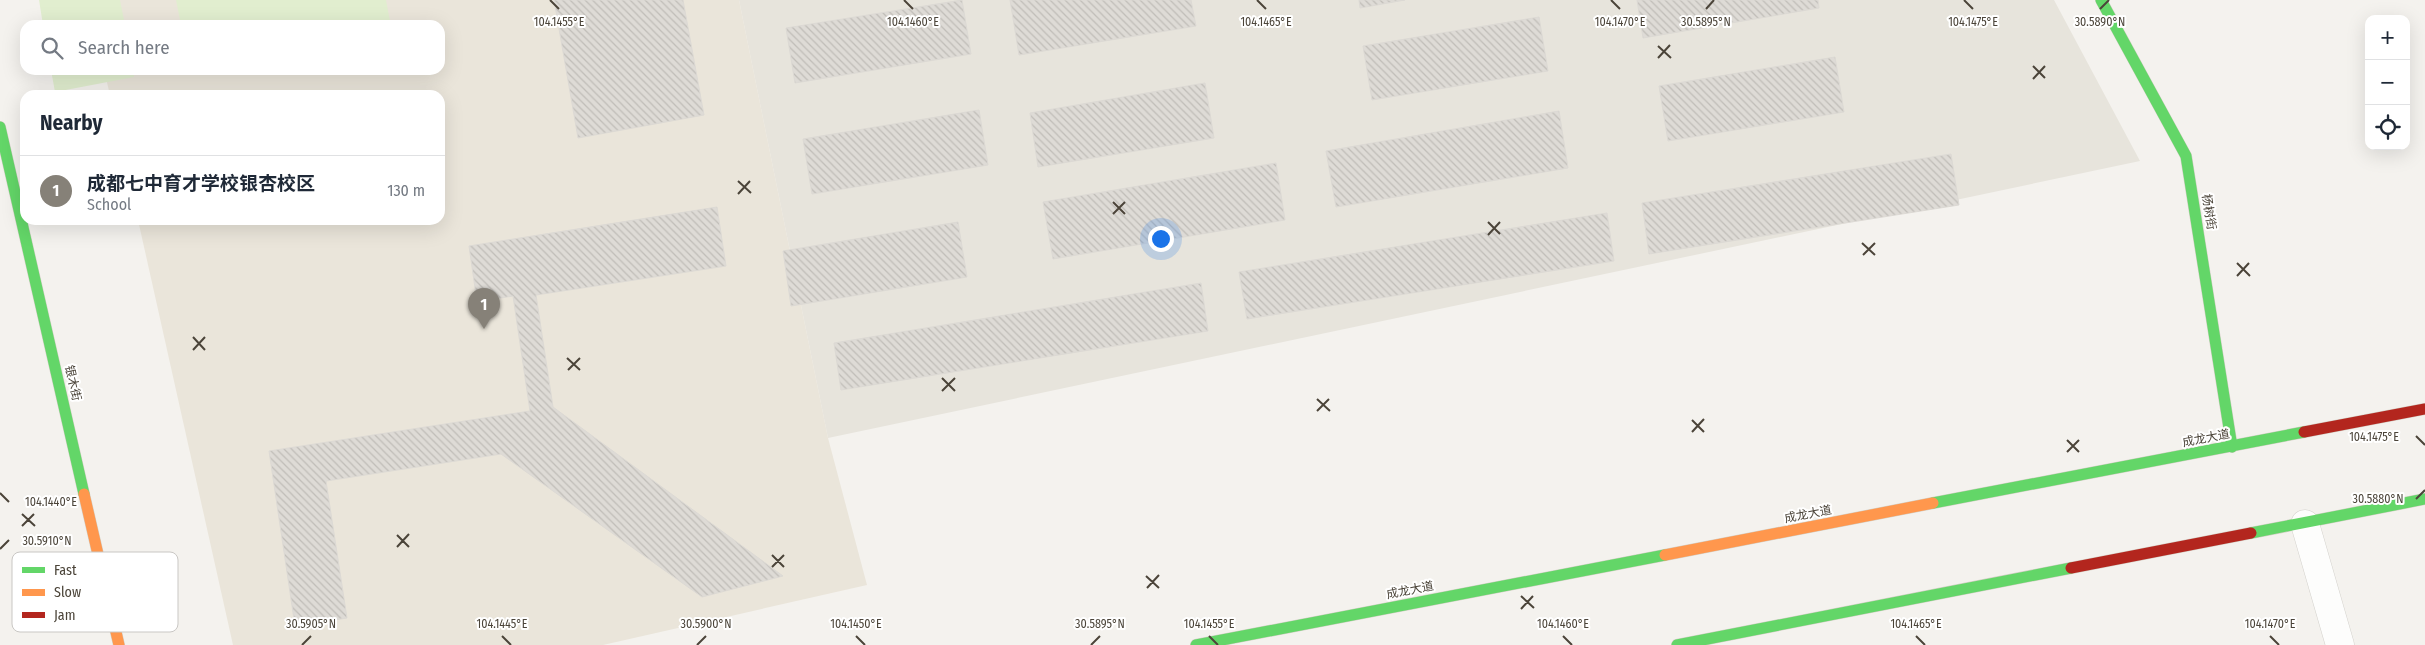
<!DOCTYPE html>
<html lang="en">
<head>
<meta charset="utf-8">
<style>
	:root { --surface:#fff; --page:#f2f2f3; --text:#1f2937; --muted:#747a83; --line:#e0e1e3; --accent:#868178 }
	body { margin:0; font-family:"Fira Sans Condensed","Noto Sans SC",sans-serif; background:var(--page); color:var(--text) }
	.controls { position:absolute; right:15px; top:15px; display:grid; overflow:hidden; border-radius:10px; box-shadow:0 5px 20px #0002 }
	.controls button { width:45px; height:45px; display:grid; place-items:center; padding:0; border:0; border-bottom:1px solid var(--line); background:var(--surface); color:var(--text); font:25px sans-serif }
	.you { position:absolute; left:1160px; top:238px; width:18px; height:18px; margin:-12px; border:4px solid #fff; border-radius:50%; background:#1a73e8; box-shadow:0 0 0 8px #1a73e833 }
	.badge { display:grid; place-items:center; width:32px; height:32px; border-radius:50%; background:var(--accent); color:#fff; font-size:16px; font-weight:700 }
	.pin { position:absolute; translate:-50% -41px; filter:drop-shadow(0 1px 2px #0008) }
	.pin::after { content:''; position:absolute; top:26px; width:18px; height:15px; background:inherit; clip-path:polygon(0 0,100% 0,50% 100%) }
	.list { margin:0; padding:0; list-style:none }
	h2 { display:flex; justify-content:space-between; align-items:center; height:65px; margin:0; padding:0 20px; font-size:21px }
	h2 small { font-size:16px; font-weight:400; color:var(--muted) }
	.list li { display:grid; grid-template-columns:32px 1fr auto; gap:15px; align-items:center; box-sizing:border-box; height:70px; padding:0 20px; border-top:1px solid var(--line) }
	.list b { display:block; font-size:19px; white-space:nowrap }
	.list p { margin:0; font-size:16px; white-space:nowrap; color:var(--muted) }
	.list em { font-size:16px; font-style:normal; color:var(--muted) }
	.icon { flex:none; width:28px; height:28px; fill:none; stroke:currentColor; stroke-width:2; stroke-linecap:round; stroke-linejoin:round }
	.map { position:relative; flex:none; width:2425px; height:645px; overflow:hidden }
	.search { position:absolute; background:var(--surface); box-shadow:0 5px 20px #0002; left:20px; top:20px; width:425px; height:55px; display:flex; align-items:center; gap:12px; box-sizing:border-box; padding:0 18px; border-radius:15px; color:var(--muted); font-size:19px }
	.panel { position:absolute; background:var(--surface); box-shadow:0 5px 20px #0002; left:20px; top:90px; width:425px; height:135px; border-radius:15px }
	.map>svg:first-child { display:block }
	.residential { fill:#e7e4dc }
	.education { fill:#eae5da }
	.green { fill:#e1eecf }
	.building { fill:url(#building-back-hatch); stroke:#dcd9d4 }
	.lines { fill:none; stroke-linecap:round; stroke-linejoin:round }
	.street-casing { stroke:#d2d0cb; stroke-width:29 }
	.fast-casing { stroke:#d3cfc5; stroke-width:12 }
	.slow-casing { stroke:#d3cfc5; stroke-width:12 }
	.jam-casing { stroke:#d3cfc5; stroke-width:12 }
	.street { stroke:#fdfdfc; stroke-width:28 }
	.fast { stroke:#63d668; stroke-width:11 }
	.slow { stroke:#ff974d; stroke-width:11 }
	.jam { stroke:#b3261e; stroke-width:11 }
	.ticks { fill:none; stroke:#4b4439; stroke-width:2 }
	.labels { text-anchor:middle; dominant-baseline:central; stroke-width:4; stroke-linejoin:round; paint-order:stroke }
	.street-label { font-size:12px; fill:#4b4439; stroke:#fff }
	.key { fill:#fff; stroke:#c9c7c4; stroke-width:1 }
	.key-label { font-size:14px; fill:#4b4439 }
	.ticks-label { font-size:12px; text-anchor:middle; fill:#4b4439; stroke:#fff; stroke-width:4; stroke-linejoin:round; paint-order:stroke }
</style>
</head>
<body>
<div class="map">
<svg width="2425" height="645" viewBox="0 0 2425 645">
	<defs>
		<pattern id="building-back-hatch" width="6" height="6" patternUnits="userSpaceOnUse" patternTransform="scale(1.25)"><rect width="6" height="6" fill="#dedbd6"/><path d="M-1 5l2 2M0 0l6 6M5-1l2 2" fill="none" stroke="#c0bdb8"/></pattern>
	</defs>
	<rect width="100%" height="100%" fill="#f4f2ee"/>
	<path class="residential" d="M739,0H2054L2140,161L828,438Z"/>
	<path class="education" d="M88,0H739L828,438L867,585L603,645H233L138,220H440V95H110L104,70H440V25H94Z"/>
	<path class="green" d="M39,0H120L125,25H43Z
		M176,0H386L390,21L371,25H181Z
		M51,70H133L134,77L55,92Z"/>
	<path class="building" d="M554,0H683L704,115L578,138Z
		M962,0L971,54L795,83L786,28Z
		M1010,0H1191L1196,26L1019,55Z
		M1359,0H1405L1360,8Z
		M1637,0H1818L1819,8L1643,38Z
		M1539,17L1548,71L1372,100L1363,46Z
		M1835,57L1844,112L1668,141L1659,86Z
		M1205,83L1214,138L1038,167L1030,113Z
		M979,110L988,165L812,194L803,139Z
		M1559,111L1568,168L1336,207L1326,151Z
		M1951,154L1959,205L1649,254L1642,203Z
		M1276,163L1285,220L1053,259L1043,202Z
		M717,207L726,266L536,295L553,407L783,576L702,597L501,454L326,481L347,618L295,626L269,451L530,411L513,296L477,302L469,246Z
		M1607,213L1614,261L1247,319L1239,272Z
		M958,222L967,277L791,306L783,251Z
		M1201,283L1208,331L841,390L834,343Z"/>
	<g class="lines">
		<defs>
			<path id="street" d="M2305,524L2340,645"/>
			<path id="fast" d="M2101,0L2186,156L2232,447
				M0,127L84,494
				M1933,503L2304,432
				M2251,533L2425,499
				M1196,645L1665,555
				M1677,645L2071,568"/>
			<path id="slow" d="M84,494L119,645
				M1665,555L1933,503"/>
			<path id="jam" d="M2304,432L2425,409
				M2071,568L2251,533"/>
		</defs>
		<use href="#street" class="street-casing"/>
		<use href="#fast" class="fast-casing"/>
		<use href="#slow" class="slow-casing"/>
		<use href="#jam" class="jam-casing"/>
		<use href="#street" class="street"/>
		<use href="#fast" class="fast"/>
		<use href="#slow" class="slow"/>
		<use href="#jam" class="jam"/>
	</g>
	<path class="ticks" d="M550,0L559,9M904,0L913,9M1257,0L1266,9M1611,0L1620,9M1964,0L1973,9M1706,9L1714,0M2100,9L2109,0M1658,46L1671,58M1658,58L1670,45M2033,66L2045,78M2033,79L2045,66M738,181L751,193M738,194L750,181M1113,202L1125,214M1113,214L1125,202M1488,222L1500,234M1488,235L1500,222M1862,243L1875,255M1863,255L1875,243M2237,263L2250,276M2237,276L2249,263M193,337L205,350M193,350L205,337M567,358L580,370M568,370L580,358M942,378L955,391M942,391L955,378M1317,399L1330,411M1317,411L1329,399M1692,420L1704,432M1692,432L1704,419M2416,436L2425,445M2067,440L2079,452M2067,452L2079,440M0,493L9,502M2416,499L2425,490M22,514L35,526M22,526L34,514M397,535L409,547M397,547L409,534M0,549L9,540M772,555L784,567M772,567L784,555M1146,576L1159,588M1147,588L1159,575M1521,596L1534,608M1521,609L1533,596M502,636L511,645M856,636L865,645M1209,636L1218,645M1563,636L1572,645M1916,636L1925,645M2270,636L2279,645M302,645L311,636M697,645L706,636M1091,645L1100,636"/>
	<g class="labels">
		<g class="street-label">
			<text transform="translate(2209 212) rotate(81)">杨树街</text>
			<text transform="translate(73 383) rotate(77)">银木街</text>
			<text transform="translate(2206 438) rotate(-11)">成龙大道</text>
			<text transform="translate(1808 514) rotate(-11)">成龙大道</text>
			<text transform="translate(1410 590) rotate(-11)">成龙大道</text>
		</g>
	</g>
	<rect x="12" y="552" width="166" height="80" rx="8" class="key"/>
	<rect x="22" y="567" width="23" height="6" fill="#63d668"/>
	<rect x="22" y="589" width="23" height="7" fill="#ff974d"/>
	<rect x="22" y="612" width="23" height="6" fill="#b3261e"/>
	<g class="key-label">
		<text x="54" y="575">Fast</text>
		<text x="54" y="597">Slow</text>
		<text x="54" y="620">Jam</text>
	</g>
	<g class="ticks-label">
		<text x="559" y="26">104.1455°E</text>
		<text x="913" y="26">104.1460°E</text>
		<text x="1266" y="26">104.1465°E</text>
		<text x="1620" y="26">104.1470°E</text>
		<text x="1973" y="26">104.1475°E</text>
		<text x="1706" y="26">30.5895°N</text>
		<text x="2100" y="26">30.5890°N</text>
		<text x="2374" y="441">104.1475°E</text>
		<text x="2378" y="503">30.5880°N</text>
		<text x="51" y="506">104.1440°E</text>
		<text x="47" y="545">30.5910°N</text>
		<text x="311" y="628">30.5905°N</text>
		<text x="706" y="628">30.5900°N</text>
		<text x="1100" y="628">30.5895°N</text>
		<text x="502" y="628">104.1445°E</text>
		<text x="856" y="628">104.1450°E</text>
		<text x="1209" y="628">104.1455°E</text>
		<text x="1563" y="628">104.1460°E</text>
		<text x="1916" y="628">104.1465°E</text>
		<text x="2270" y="628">104.1470°E</text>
	</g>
</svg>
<div class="controls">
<button>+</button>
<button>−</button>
<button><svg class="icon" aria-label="locate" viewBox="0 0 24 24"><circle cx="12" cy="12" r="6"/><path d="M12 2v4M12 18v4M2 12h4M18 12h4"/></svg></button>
</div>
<div class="you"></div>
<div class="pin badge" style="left:484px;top:329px">1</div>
<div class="search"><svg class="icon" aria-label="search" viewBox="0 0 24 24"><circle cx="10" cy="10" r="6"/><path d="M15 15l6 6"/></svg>Search here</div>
<section class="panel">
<h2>Nearby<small></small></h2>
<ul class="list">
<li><span class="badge">1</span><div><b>成都七中育才学校银杏校区</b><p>School</p></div><em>130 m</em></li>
</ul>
</section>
</div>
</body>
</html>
